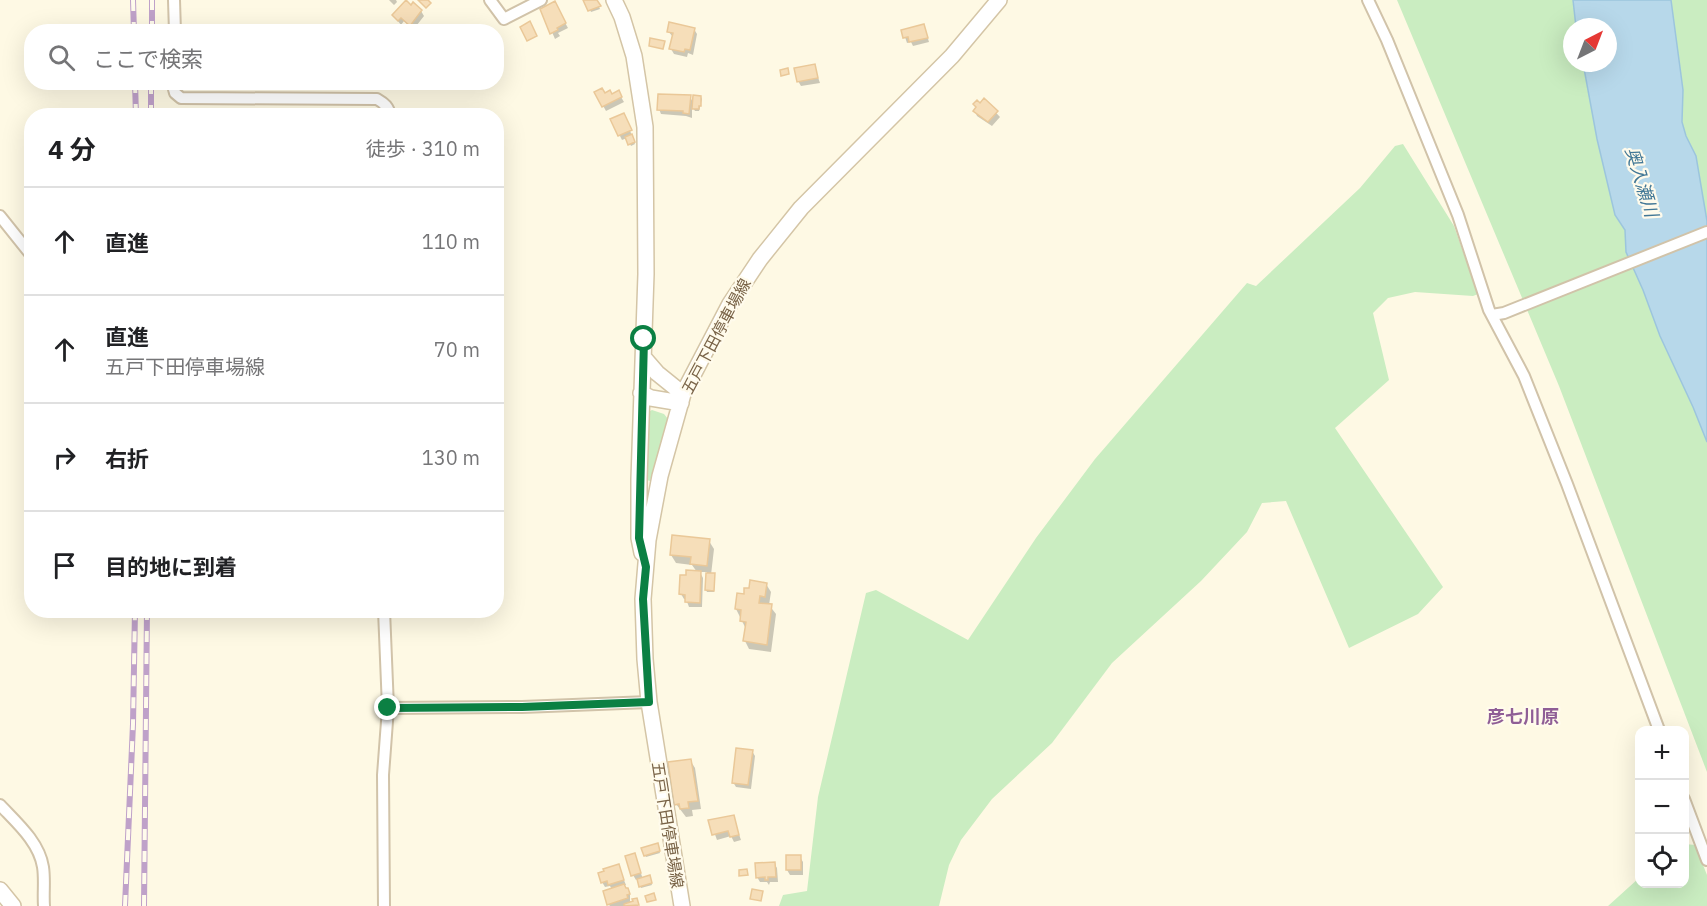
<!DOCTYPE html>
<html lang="ja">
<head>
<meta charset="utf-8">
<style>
	:root { --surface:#fff; --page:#f2f2f2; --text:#202124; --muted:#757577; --line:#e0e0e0 }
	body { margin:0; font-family:"IBM Plex Sans","Noto Sans JP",sans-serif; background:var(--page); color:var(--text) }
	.controls { position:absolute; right:18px; bottom:18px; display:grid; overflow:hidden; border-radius:12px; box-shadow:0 6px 24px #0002 }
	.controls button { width:54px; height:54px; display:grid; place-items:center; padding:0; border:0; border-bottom:2px solid var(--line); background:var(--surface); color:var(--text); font:30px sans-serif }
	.compass { position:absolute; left:1563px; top:18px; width:54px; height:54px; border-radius:50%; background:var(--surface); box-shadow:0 6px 24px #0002; rotate:42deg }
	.stop { position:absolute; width:18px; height:18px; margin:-14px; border:4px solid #0b8043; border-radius:50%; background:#fff }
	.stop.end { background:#0b8043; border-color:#fff; box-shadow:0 2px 6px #0008 }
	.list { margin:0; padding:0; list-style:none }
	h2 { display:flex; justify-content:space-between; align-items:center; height:78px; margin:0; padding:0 24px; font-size:26px }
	h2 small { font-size:20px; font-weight:400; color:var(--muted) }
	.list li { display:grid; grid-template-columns:39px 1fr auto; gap:18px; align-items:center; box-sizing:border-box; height:108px; padding:0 24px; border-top:2px solid var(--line) }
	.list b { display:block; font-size:22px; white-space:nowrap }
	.list p { margin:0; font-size:20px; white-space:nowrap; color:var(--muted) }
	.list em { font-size:20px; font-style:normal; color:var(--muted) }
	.icon { flex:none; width:33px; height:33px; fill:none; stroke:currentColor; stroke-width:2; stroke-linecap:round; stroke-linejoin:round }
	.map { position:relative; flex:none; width:1707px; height:906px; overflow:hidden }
	.search { position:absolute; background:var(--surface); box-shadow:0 6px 24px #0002; left:24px; top:24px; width:480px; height:66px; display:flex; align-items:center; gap:15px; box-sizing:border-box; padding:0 21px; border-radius:24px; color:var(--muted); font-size:22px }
	.panel { position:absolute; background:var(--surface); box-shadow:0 6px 24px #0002; left:24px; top:108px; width:480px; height:510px; border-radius:24px }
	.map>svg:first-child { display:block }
	.green { fill:#caedc1 }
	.water { fill:#b7d8ea; stroke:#9cc5dd; stroke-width:1.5 }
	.shadow { fill:#0003 }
	.building { fill:#f6deb9; stroke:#eac898; stroke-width:1.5 }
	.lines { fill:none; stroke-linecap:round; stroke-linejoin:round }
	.street-casing { stroke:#d1c3a9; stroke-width:14 }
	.secondary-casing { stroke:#d4c5a6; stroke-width:18 }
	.street { stroke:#fff; stroke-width:10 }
	.secondary { stroke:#fff; stroke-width:15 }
	.rail-casing { stroke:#bfa1c9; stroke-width:6 }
	.rail { stroke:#fffbec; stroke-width:4; stroke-dasharray:11; stroke-linecap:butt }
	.route { stroke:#0b8043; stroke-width:8 }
	.labels { text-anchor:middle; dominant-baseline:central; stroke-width:4.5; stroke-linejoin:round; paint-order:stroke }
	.street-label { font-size:16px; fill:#796347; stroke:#fffbec }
	.water-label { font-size:18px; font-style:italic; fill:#417796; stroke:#fffbec }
	.neighbourhood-label { font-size:18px; font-weight:bold; fill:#8f5e96; stroke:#fffbec }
</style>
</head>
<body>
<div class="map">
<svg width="1707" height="906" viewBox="0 0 1707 906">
	<rect width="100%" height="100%" fill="#fef9e4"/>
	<path class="green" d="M1397,0H1573L1576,27H1572V63H1583L1597,139L1615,215L1625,230L1626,252L1643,290L1660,336L1693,407L1707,442V772L1559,386Z
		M1671,0H1707V221L1696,156L1686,136L1682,122L1683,90Z
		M1403,144L1454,226L1478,294L1473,296L1415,292L1388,298L1373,313L1389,380L1335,428L1443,587L1418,614L1349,648L1286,501L1262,503L1247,532L1201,581L1112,663L1052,743L992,799L961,840L949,865L939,906H779L783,895L807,891L818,797L866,593L876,590L968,640L1036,538L1095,459L1247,283L1256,286L1360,188L1395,146Z
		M652,410L664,414L668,419L650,481L644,479L646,413Z
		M1685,844L1695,845L1707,875V906H1608L1639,878L1640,884H1684Z"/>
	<path class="water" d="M1573,0H1671L1683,90L1682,122L1686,136L1696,156L1707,221V442L1693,407L1660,336L1643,290L1626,252L1625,230L1615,215L1597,139L1583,63H1608V27H1576Z"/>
	<path class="shadow" d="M389,0H396L397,2L394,5Z
		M585,0H596L600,9L591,12Z
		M554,3L568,28L558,33L560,36L555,39L542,9Z
		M411,7L421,11L424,16L413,30L404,21L401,25L394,16Z
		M924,26L929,42L913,46L911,42L907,43L903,31Z
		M694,29L697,34L693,55L688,53L687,57L674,54L671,49L673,37L668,31Z
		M814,66L820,83L801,86L798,81Z
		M618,92L624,102L606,111L596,93L612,96Z
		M690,97L694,104L701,97L702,99L699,111H695L692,106V118L686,116L661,114L659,109Z
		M984,100L1000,117L992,126L977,116L975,111Z
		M612,120H626L635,144L631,146L627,138L622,140Z
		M709,541L714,549L711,575L715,577L714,592H707L706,590L707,572H700L703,578L702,607H689L686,599H684L681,594L697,572L692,565L676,563L671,555Z
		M766,584L771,592L769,605L776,614L771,652L749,649L745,641L746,629L736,609L750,590Z
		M752,751L755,756L751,789L736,787L733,782Z
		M690,760L695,768L701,809L692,810L693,816L686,817L676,804Z
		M733,817L741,840L734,842L731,836L717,840L710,821Z
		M658,847L660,853L646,857L645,855Z
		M634,855L643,879H650L652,885L641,888L638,879L636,880L633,875Z
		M800,857L803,862V875H790L787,870Z
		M774,863L777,868L778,882H770L769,885L767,882H760L757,877Z
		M618,866L626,885L623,886L630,894V904L637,901L638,906H610L608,904L612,889L610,886L605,887L602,882Z"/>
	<path class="building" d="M406,0L411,5L413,2L422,10L410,26L401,18L398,21L392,15Z
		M418,0H428L431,3L426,8Z
		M583,0H597L601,6L588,11Z
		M555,1L566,23L557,28L558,30L550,34L540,9Z
		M530,21L537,36L527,41L520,27Z
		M669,22L695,28L690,50L685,49L684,52L669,49L673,33L667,32Z
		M924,24L928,38L909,42L908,37L903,38L901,30Z
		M650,38L665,41L663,49L649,46Z
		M815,64L818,78L797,82L794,68Z
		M788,68L789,74L781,76L780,70Z
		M602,88L605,93L610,90L612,94L619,90L622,97L602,107L594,92Z
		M658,94L691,95L689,114L683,113V111L657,110Z
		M693,95L701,96V106H699V109H692Z
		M984,98L998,111L988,122L973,111L976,107L973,104L977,100L980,103Z
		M624,113L632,130L618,136L610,119Z
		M632,134L635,142L628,145L625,137Z
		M672,535L710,539L707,566L690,564L691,557L670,555Z
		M686,570L701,571L700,603L685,602V595L679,594L680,575H686Z
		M706,573H715L714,591L705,590Z
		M750,580L767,583L765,597L760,596L759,603L772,604L767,645L743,641L746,622L740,621L741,610L735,609L737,593L744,594V588H749Z
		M736,748L753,750L748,785L732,783Z
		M691,759L698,801L688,802L689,808L680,809L679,804L674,805L668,762Z
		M734,815L739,835L730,837L728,831L712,835L708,820Z
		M658,843L660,851L644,856L641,848Z
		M635,853L641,873L631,876L625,856Z
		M786,855H801V870H786Z
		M775,862L776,877H768V880H765V877L756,878L755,863Z
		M619,864L624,880L608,885L607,881L601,883L598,873L604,871L603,869Z
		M747,869L748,875L739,876V870Z
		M650,875L652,883L639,887L637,879Z
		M624,884L626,888H628L630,894L627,895L628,898L607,905L603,891Z
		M752,889L763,891L761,901L750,899Z
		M654,893L656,900L647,902L645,896Z
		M637,898L639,905L624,906V904L633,901L632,899Z"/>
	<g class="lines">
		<defs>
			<path id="street" d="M174,0L175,32
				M490,0L504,19L541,0
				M1368,0L1387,40L1458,215L1489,310L1524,376L1567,484L1659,730
				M172,82L175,93L181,98L377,99C384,103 389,107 390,116
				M0,216L32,256
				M1492,315L1504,313L1707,232
				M384,610L388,708L383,775L384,906
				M388,708L522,707L649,702
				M1684,799L1707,860
				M0,805C17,823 39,842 43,867C45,880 43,893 44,906"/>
			<path id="secondary" d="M614,0L622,17L634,56L645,127L646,274L639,479V538L642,553
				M644,358L657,373L683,394
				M641,393L651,398L681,403
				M0,890L13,906
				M682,906L649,702L645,659L643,599L648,540L660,476L683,394L730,304L760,259L801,208L952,56L999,0"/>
		</defs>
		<use href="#street" class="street-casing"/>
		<use href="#secondary" class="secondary-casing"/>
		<use href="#street" class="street"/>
		<use href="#secondary" class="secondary"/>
		<defs>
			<path id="rail" d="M133,0L134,32
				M152,32V0
				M135,82L136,116
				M151,116V82
				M125,906L133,724L135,610
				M144,906L147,610"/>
		</defs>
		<use href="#rail" class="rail-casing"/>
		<use href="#rail" class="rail"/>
	</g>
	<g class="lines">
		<path class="route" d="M388,708L522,707L649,702L643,599L646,567L639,538L644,339"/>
	</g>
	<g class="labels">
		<g class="street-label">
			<text transform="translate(716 336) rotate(-62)">五戸下田停車場線</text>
			<text transform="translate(668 825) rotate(81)">五戸下田停車場線</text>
		</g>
		<g class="water-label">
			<text transform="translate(1642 182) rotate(73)">奥入瀬川</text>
		</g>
		<g class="neighbourhood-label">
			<text x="1523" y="716">彦七川原</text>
		</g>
	</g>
</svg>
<div class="controls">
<button>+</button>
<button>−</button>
<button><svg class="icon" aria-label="locate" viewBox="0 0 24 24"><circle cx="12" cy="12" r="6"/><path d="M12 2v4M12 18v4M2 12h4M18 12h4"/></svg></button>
</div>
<svg class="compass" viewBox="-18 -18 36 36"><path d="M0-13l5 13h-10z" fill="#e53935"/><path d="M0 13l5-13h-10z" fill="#757577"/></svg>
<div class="stop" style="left:644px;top:339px"></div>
<div class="stop end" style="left:388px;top:708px"></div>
<div class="search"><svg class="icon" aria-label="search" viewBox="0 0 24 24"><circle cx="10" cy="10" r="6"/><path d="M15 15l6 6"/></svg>ここで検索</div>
<section class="panel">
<h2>4 分<small>徒歩 · 310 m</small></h2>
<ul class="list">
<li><svg class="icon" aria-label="ahead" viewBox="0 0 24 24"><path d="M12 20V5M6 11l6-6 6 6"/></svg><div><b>直進</b></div><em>110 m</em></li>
<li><svg class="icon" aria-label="ahead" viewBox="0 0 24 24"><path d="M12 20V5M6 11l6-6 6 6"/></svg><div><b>直進</b><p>五戸下田停車場線</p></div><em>70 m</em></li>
<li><svg class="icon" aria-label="right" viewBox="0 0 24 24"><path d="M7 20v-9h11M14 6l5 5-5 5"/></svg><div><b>右折</b></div><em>130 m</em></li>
<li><svg class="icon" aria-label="arrive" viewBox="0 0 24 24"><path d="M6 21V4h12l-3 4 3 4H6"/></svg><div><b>目的地に到着</b></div></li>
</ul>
</section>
</div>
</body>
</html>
